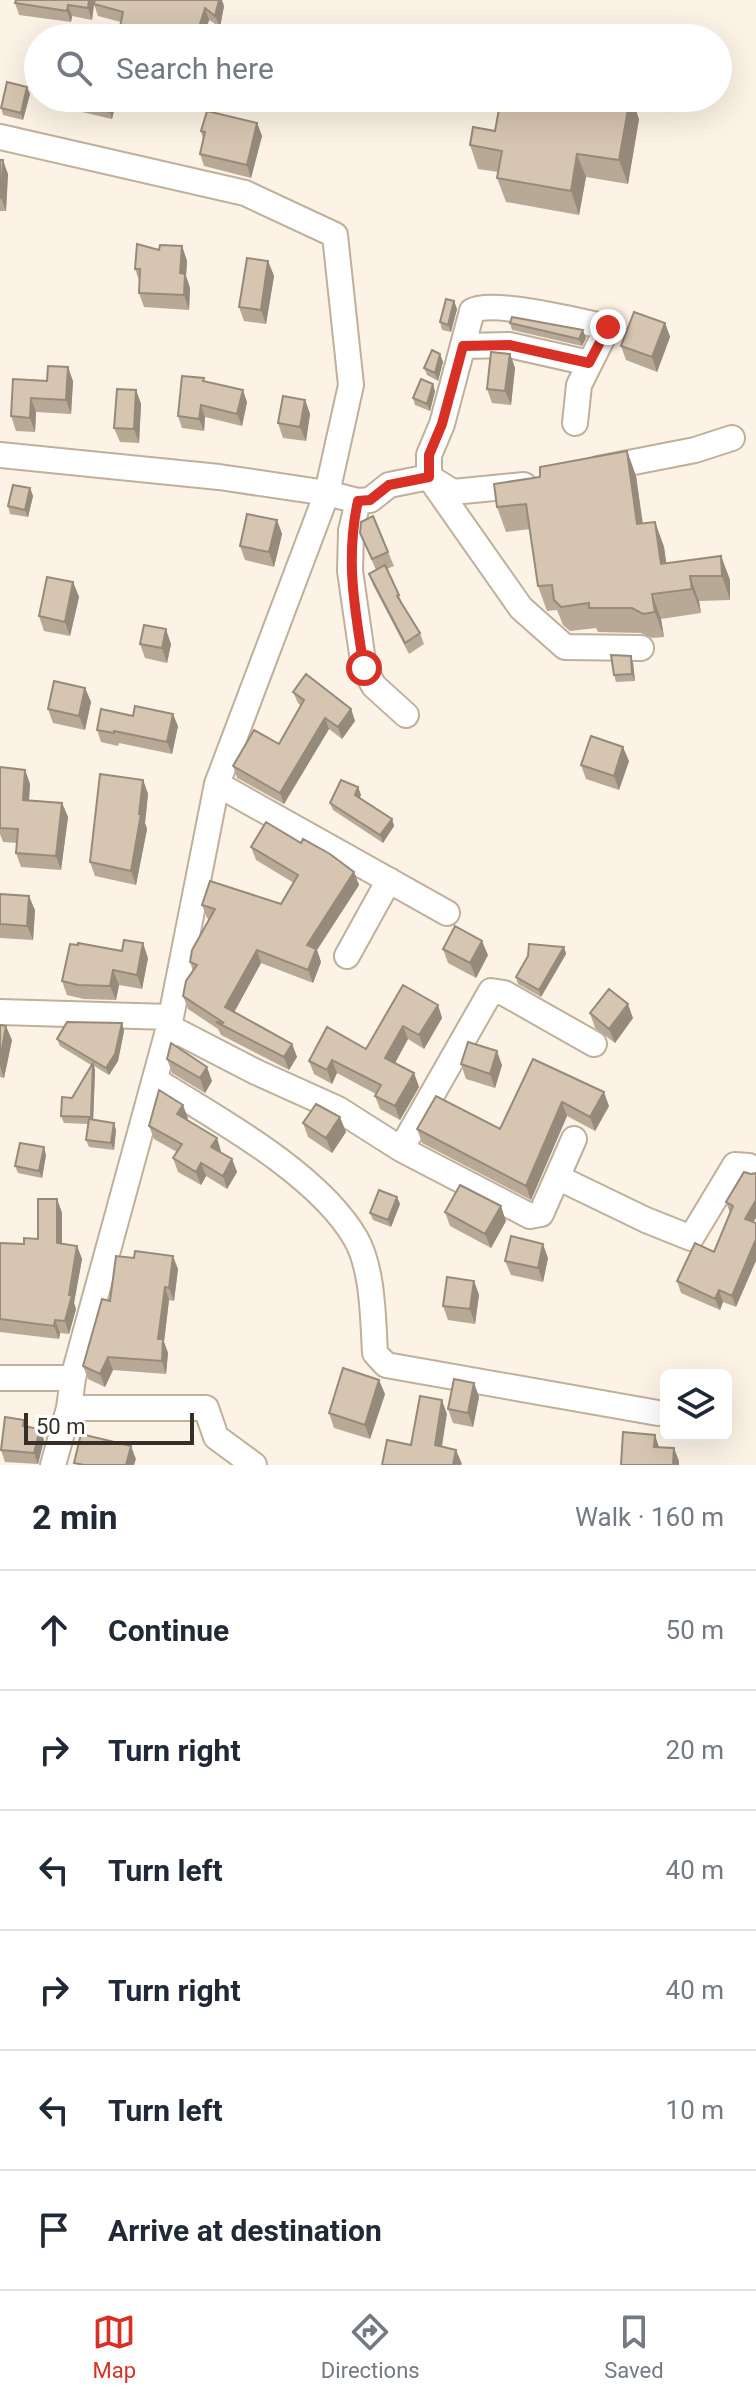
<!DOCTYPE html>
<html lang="en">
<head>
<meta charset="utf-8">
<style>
	:root { --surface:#fff; --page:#f6f6f7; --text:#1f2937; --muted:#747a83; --line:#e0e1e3; --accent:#d93025 }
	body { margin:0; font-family:Roboto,sans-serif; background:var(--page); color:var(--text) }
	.controls { position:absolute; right:24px; bottom:24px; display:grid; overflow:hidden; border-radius:12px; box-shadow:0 8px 32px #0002 }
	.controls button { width:72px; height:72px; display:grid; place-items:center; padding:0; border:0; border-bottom:2px solid var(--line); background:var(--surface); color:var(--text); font:40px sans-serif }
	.scale { position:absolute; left:24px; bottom:20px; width:170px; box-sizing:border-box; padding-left:8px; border:4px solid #362f27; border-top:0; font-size:22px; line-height:28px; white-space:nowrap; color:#362f27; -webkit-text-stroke:6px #fff; paint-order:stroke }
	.stop { position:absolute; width:24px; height:24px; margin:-18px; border:6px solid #d93025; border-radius:50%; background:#fff }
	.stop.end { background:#d93025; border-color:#fff; box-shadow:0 2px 8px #0008 }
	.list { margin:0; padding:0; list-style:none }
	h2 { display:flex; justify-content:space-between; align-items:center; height:104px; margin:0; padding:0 32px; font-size:34px }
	h2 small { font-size:26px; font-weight:400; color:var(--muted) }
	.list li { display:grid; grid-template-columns:52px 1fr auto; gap:24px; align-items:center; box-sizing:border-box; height:120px; padding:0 32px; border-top:2px solid var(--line) }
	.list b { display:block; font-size:30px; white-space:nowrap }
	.list em { font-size:26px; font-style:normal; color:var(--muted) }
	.icon { flex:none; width:44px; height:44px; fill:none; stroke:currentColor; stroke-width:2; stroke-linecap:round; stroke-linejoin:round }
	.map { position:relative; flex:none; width:756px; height:1465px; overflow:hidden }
	.search { position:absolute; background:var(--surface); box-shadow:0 8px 32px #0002; left:24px; right:24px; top:24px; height:88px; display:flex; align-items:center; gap:20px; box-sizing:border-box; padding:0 28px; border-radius:44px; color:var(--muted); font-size:30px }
	.sheet { height:824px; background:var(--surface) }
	nav { display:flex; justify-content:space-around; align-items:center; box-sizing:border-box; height:112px; border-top:2px solid var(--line); background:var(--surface); font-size:22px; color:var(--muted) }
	nav a { display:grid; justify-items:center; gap:4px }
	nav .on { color:var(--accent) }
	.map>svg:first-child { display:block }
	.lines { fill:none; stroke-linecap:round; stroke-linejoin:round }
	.minor-casing { stroke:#c0af9b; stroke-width:28 }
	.minor { stroke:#fff; stroke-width:24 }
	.wall { fill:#b8a997 }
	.shaded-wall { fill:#968a7b }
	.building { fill:#d6c5b0; stroke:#968a7b; stroke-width:2 }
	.route { stroke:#d93025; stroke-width:10 }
</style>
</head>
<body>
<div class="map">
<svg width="756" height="1465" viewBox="0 0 756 1465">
	<rect width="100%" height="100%" fill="#fcf2e5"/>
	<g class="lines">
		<defs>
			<path id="minor" d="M0,137L245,193L335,235L351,385L327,493L358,501L370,500L389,485L429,477L453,492L524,485
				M463,346L509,345L589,363
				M575,423L579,385L608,327C581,322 492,299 472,311L442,424L429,455V477L521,608L565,647L641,648
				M0,455L219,477L327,493L217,784L169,1027L73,1378L69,1408L53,1465
				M598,469L695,450L732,438
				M358,501L351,531L350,571L364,668L374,686L406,715
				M217,784L447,913
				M347,956L389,880
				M0,1012L170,1017
				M169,1027L256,1072L338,1109L401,1149L530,1216L541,1214L574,1139
				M155,1080C218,1119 319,1174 356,1239C373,1269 373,1319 375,1353L386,1365L658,1413
				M401,1149L491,991L504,993L594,1044
				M559,1178L646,1220L691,1238L735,1165L749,1166L756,1171
				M0,1378H73
				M69,1408H206L216,1437L254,1465"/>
		</defs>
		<use href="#minor" class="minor-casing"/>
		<use href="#minor" class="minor"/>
	</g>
	<path class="wall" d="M16,0H94L95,1L92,20L72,16L71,22L19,15L15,3Z
		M94,4L224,6L220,27L209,20L204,38H122L119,32L121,22L98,16Z
		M30,94L23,120L3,115L1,108Z
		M67,98H117L112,119L69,109L66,101Z
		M505,111L639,119L628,184L586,177L579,215L506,202L497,178L498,172L478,169L470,145L495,131Z
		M257,123L262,136L251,178L204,166L200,154L203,139L201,131Z
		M0,160L8,174L6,211H0Z
		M182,246L187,261L186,276L190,288L189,310L144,307L139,293V280L135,269L159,250Z
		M268,261L274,276L266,324L244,321L239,307Z
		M454,301L457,309L451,332L442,330L440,322Z
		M510,323L586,338L582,346L512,330Z
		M665,323L670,337L657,372L626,360L621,346Z
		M440,354L443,362L438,381L427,375L424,368Z
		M510,354L515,368L511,405L492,403L487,389Z
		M13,379L73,381L71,414L36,412L35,432L16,431L11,416Z
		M205,382L247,402L242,426L205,417L204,431L182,428L178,416Z
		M136,390L141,404L139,443L120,442L114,428Z
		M435,391L430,411L415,405L413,398Z
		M305,400L310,414L306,441L283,438L278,423Z
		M627,451L636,476L643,524L655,522L664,547L666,563L721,556L730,580V600L699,601L701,613L661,619L664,637L652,638L641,633L598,632L596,628L570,631L563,625L557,610L547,611L538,586L530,529L506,532L497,507L540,477Z
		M30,488L33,496L28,517L10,514L8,506Z
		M277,520L282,534L274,567L245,560L240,546Z
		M360,533L388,552L394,566L387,569L399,595L403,606L420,633L424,644L409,654L373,585L369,574L376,570Z
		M73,582L79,597L70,636L44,631L39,616Z
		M140,644H171L167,663L145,658Z
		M633,663L635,681L616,682L614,675Z
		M85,688L91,702L85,730L53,723L48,709Z
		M293,692L351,709L355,721L342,739L329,729L284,804L237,778L233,766L279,744L301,706L298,703Z
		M178,726L172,754L119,743L118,746L101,742L97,730Z
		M629,761L619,790L586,779L581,765Z
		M0,767L25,770L30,784L29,800L62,803L68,817L61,870L21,867L16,853L17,843L3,842L0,834Z
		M143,780L148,794L145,823L147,829L136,885L95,876L90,862Z
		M358,787L361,795L359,798L392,819L394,826L383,843L333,810L330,803Z
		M301,843L354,872L359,885L317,950L321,962L313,983L261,963L234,1012L292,1044L297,1057L289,1070L221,1035L218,1029L188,1009L183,996L193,971L190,962L209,919L207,918L202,905L281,904L294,883L256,860L251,847Z
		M0,894L35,910L33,940L0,938Z
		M564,947L566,954L541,997L518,984L516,977Z
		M443,949L488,955L476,978L448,963Z
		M148,958L142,989L119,985L116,1000L84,999L67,995L62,981Z
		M438,1005L442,1018L424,1049L408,1039L395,1063L414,1073L419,1087L400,1120L380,1109L375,1096L376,1094L337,1073L332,1084L314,1074L309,1061L366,1049Z
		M590,1013L633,1018L615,1043L595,1028Z
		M122,1023L124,1031L118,1061L109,1075L94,1066L95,1070L93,1120L116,1130L114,1150L89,1147L86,1140L88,1124L64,1123L61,1116L91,1065L60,1046L57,1039Z
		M0,1025L12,1040L4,1078L0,1077Z
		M167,1059L212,1081L205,1093L172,1073Z
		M533,1059L609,1106L595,1131L567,1116L531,1200L422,1143L417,1129H500Z
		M461,1064L502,1065L495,1088L466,1079Z
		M188,1118L187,1120L221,1151L220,1152L232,1159L237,1172L227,1189L206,1176L201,1185L178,1172L173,1158L177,1152L154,1139L149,1126Z
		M303,1123L346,1132L332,1153L308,1137Z
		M46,1155L42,1178L18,1173L15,1166Z
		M744,1172L754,1222L736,1307L723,1302L720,1310L681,1293L677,1281L714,1252L730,1213L726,1202Z
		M57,1199L62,1213V1243L77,1246L82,1259L74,1303L76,1309L69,1334L60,1333L59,1339L0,1332V1243L24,1244L38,1239Z
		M400,1204L391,1227L373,1220L370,1213Z
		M445,1212L506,1221L491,1248L450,1226Z
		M548,1258L543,1282L511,1275L505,1261Z
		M178,1269L174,1301L169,1300L164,1342L168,1353L166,1374L113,1370L105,1387L88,1379L83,1366L110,1301Z
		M474,1281L479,1295L475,1324L448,1320L443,1306Z
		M474,1383L479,1397L473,1427L453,1423L448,1409Z
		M385,1394L370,1439L334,1428L329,1413Z
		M24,1420L26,1427L40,1429L44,1440L38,1464L5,1462L1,1450Z"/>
	<path class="shaded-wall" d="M89,0H94L92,20L88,8Z
		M219,0H222L224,6L220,27L215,16Z
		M68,5L72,16L71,22L67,11Z
		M205,8L209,20L204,38H201L198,31Z
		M188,28L192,38H183Z
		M27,87L30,94L23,120L21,113Z
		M113,98H117L112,119L110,112Z
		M630,98H632L639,119L628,184L619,160Z
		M257,123L262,136L251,178L247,165Z
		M577,154L586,177L579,215L571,191Z
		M3,160L8,174L6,211L1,198Z
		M182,246L187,261L186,276L190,288L189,310L184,295L180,273Z
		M268,261L274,276L266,324L261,310Z
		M454,301L457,309L451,332L448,325Z
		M665,323L670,337L657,372L652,357Z
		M583,330L586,338L582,346L579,339Z
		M440,354L443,362L438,381L435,373Z
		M510,354L515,368L511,405L505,391Z
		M68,367L73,381L71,414L66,400Z
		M433,384L435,391L430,411L427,404Z
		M136,390L141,404L139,443L134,429Z
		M243,390L247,402L242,426L237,414Z
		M31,398L36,412L35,432L30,418Z
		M305,400L310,414L306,441L300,427Z
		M201,405L205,417L204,431L199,419Z
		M627,451L636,476L646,549L637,524Z
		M30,488L33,496L28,517L25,510Z
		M277,520L282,534L274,567L269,552Z
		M655,522L664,547L670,589L661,564Z
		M721,556L730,580V600L722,576Z
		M690,576L699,601L701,613L692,589Z
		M73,582L79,597L70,636L65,622Z
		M652,594L661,619L664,637L655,612Z
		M166,629L171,644L167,663L162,648Z
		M631,656L633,663L635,681L632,674Z
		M85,688L91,702L85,730L79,716Z
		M351,709L355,721L342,739L338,727Z
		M173,714L178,726L172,754L167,742Z
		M325,718L329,729L284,804L280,793Z
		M623,747L629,761L619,790L614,776Z
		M25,770L30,784L28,814L23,800Z
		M143,780L148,794L145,823L147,829L136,885L131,871Z
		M358,787L361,795L357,802L355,795Z
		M62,803L68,817L61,870L56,856Z
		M392,819L394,826L383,843L380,835Z
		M354,872L359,885L317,950L321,962L313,983L308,970L307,945Z
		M29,896L35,910L33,940L27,926Z
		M482,941L488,955L476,978L470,963Z
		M143,943L148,958L142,989L137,975Z
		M564,947L566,954L541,997L539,990Z
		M257,950L261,963L230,1020L225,1007Z
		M113,970L119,985L116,1000L110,986Z
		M628,1004L633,1018L615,1043L609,1029Z
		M438,1005L442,1018L424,1049L419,1035Z
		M122,1023L124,1031L118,1061L109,1075L106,1068Z
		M6,1026L12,1040L4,1078L0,1066V1060Z
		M403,1026L408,1039L390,1072L385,1058Z
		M292,1044L297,1057L289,1070L284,1057Z
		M497,1051L502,1065L495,1088L490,1074Z
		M332,1060L337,1073L332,1084L327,1070Z
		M93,1063L95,1070L93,1124L91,1117Z
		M207,1067L212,1081L205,1093L200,1078Z
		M414,1073L419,1087L400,1120L395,1106Z
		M604,1092L609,1106L595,1131L590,1117Z
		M562,1102L567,1116L531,1200L526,1186Z
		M183,1105L188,1118L182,1127L177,1114Z
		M340,1117L346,1132L332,1153L326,1138Z
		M114,1123L116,1130L114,1150L111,1143Z
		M217,1138L221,1151L216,1160L211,1147Z
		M44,1147L46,1155L42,1178L39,1171Z
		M232,1159L237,1172L227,1189L223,1176Z
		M201,1163L206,1176L201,1185L196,1172Z
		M397,1197L400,1204L391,1227L388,1220Z
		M57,1199L62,1213V1256L57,1243Z
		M756,1200V1218L749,1230L745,1219Z
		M501,1206L506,1221L491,1248L485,1234Z
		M756,1239V1261L736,1307L732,1296Z
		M543,1244L548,1258L543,1282L538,1268Z
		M77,1246L82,1259L74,1303L76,1309L69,1334L65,1321Z
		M173,1256L178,1269L174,1301L169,1288Z
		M474,1281L479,1295L475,1324L470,1309Z
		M165,1287L169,1300L164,1342L168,1353L166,1374L162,1361L158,1339Z
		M719,1290L723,1302L720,1310L715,1299Z
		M55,1320L60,1333L59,1339L54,1326Z
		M108,1357L113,1370L105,1387L100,1374Z
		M379,1380L385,1394L370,1439L365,1425Z
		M474,1383L479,1397L473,1427L468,1413Z
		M442,1400L447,1414L440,1459L435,1445Z
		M40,1429L44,1440L38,1464L34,1453Z
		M655,1435L659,1447L658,1460L654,1447Z
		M131,1446L136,1459L134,1465H126Z
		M674,1448L679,1461V1465H673Z
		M456,1450L462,1464L461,1465H453Z"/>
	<path class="building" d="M16,0H89L88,8L68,5L67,11L15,3Z
		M95,0H219L215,16L205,8L198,31L188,28L183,38H152L119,32L123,12L94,4Z
		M7,82L27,87L21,113L1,108Z
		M67,98H113L110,112L66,101Z
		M507,98H565L589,102L590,98H630L619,160L577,154L571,191L497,178L502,151L470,145L473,127L495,131L499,109L505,111Z
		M207,111L257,123L247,165L200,154L205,132L201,131Z
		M0,160H3L1,198H0Z
		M137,244L159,250L160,245L182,246L180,273L185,274L184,295L139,293L140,269H135Z
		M247,258L268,261L261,310L239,307Z
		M446,299L454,301L448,325L440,322Z
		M634,312L665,323L652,357L621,346Z
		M512,317L583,330L579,339L510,323Z
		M432,350L440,354L435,373L424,368Z
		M491,352L510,354L505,391L487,389Z
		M48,366L68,367L66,400L31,398L30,418L11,416L13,379L47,381Z
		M182,376L204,378L203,381L243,390L237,414L201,405L199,419L178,416Z
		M421,379L433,384L427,404L413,398Z
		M117,389L136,390L134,429L114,428Z
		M283,396L305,400L300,427L278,423Z
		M627,451L637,524L655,522L661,564L721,556L722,576H690L692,589L652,594L655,612L643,614L632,608H589V603L561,607L554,600L552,585L538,586L526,504L497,507L494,484L540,477V467Z
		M13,485L30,488L25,510L8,506Z
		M247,514L277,520L269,552L240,546Z
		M373,516L388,552L372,559L360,533L361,522Z
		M385,565L399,595L397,596L420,633L405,643L369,574Z
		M47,577L73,582L65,622L39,616Z
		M144,625L166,629L162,648L140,644Z
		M611,655L631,656L632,674L614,675Z
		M306,674L351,709L338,727L325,718L280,793L233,766L254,730L279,744L304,700L293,692Z
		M54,681L85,688L79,716L48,709Z
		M135,706L173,714L167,742L114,731V733L97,730L101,709L133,716Z
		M591,736L623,747L614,776L581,765Z
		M0,767L25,770L23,800L62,803L56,856L16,853L18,829L0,828Z
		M100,774L143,780L139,814H141L131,871L90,862Z
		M341,780L358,787L355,795L392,819L380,835L330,803Z
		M266,822L301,843L303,839L330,854L354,872L307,945L316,949L308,970L257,950L225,1007L292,1044L284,1057L216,1022L224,1023L183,996L186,981L197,965L190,962L192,950L215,909L202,905L210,881L281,904L298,875L251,847Z
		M0,894L29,896L27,926L0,924Z
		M455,926L482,941L470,963L443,949Z
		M124,940L143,943L137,975L113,970L110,986L78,985L62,981L70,944L78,945V943L122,951Z
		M529,944L564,947L539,990L516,977L528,956Z
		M403,985L438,1005L419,1035L403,1026L385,1058L414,1073L395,1106L375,1096L381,1085L332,1060L327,1070L309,1061L327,1027L366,1049Z
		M609,989L628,1004L609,1029L590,1013Z
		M67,1022L122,1023L115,1054L106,1068L57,1039Z
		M0,1025L6,1026L0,1060Z
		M468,1042L497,1051L490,1074L461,1064Z
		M171,1043L207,1067L200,1078L167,1059Z
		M533,1059L604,1092L590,1117L562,1102L526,1186L417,1129L436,1096L500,1129Z
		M93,1063L91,1117L61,1116L62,1097L72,1098Z
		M159,1090L183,1105L177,1114L217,1138L211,1147L232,1159L223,1176L201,1163L196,1172L173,1158L182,1144L149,1126Z
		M316,1104L340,1117L326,1138L303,1123Z
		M89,1119L114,1123L111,1143L86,1140Z
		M20,1143L44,1147L39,1171L15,1166Z
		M744,1172L751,1174L756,1173V1200L745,1219L756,1223V1239L732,1296L719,1290L715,1299L677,1281L695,1243L714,1252L733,1206L726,1202Z
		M460,1185L501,1206L485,1234L445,1212Z
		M379,1190L397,1197L388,1220L370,1213Z
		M38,1199H57V1243L77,1246L69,1295H72L65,1321L55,1320L54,1326L0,1319V1243L24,1244V1238L38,1239Z
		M511,1236L543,1244L538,1268L505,1261Z
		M135,1251L173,1256L169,1288L165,1287L158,1339H163L162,1361L108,1357L100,1374L83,1366L102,1299L110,1301L116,1256L134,1258Z
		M447,1277L474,1281L470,1309L443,1306Z
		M343,1368L379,1380L365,1425L329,1413Z
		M454,1379L474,1383L468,1413L448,1409Z
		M420,1396L442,1400L435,1445L456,1450L453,1465H382L387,1440L411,1445Z
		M5,1417L24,1420L23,1426L40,1429L34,1453L1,1450Z
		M623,1432L655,1435L654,1447L674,1448L673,1465H621Z
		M81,1434L131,1446L126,1465H84L74,1463Z"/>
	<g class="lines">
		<path class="route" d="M364,668C355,610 345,559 358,501L370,500L389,485L429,477V455L442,424L463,346L509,345L589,363L608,327"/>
	</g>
</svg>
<div class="controls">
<button><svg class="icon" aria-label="layers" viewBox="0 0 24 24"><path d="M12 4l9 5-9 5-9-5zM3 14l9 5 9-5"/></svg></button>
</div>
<div class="scale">50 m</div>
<div class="stop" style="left:364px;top:668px"></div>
<div class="stop end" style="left:608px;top:327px"></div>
<div class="search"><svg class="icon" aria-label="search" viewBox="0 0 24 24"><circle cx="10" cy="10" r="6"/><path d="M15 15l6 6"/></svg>Search here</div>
</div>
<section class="sheet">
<h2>2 min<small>Walk · 160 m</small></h2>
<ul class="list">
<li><svg class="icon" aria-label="ahead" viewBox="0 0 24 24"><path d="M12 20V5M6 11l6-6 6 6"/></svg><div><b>Continue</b></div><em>50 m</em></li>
<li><svg class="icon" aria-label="right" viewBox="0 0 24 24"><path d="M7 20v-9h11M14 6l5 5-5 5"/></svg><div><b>Turn right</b></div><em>20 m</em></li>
<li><svg class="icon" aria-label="left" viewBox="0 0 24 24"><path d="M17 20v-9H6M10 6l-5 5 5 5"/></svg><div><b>Turn left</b></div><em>40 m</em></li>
<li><svg class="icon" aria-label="right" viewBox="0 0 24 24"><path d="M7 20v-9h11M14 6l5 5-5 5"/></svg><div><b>Turn right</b></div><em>40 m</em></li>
<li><svg class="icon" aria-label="left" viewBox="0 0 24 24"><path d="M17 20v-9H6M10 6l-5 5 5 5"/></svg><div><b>Turn left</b></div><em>10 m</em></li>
<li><svg class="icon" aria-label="arrive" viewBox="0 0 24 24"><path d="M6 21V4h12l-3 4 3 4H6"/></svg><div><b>Arrive at destination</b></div></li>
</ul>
</section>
<nav>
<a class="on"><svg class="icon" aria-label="map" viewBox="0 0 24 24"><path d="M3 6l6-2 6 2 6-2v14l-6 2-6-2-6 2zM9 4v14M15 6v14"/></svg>Map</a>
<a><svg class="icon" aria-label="directions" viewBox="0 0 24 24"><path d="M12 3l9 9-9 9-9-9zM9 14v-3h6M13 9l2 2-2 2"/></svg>Directions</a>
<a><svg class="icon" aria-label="saved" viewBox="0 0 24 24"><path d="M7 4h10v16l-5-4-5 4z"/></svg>Saved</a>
</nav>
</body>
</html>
